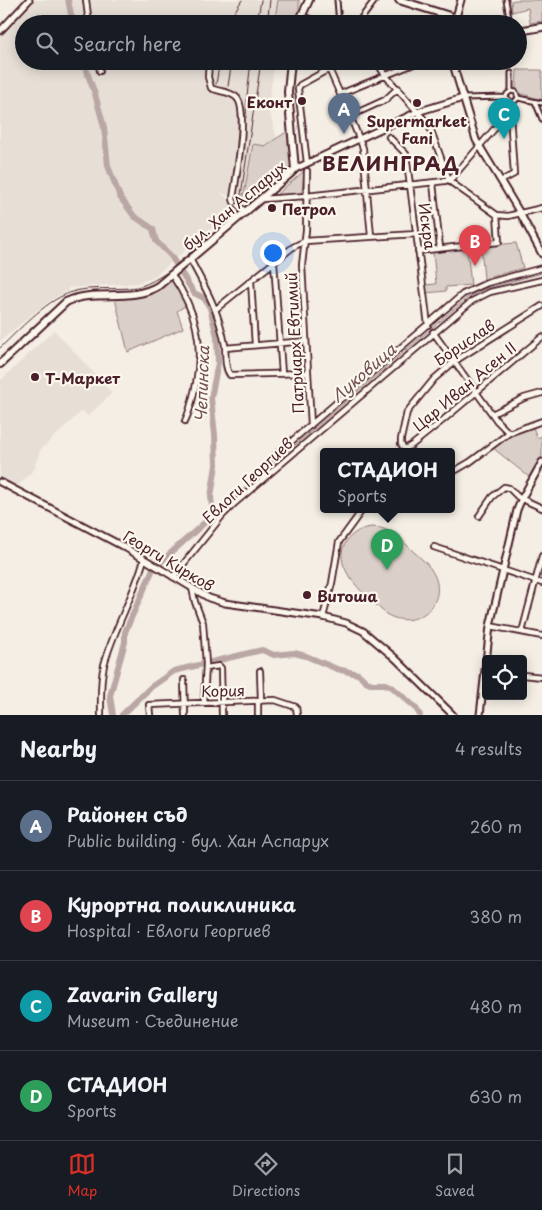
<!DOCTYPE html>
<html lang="en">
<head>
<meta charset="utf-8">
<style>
	:root { --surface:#171b24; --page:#242831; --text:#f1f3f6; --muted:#9ea1a6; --line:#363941; --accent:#d93025 }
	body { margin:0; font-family:"Playpen Sans",sans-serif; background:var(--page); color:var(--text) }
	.controls { position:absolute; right:15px; bottom:15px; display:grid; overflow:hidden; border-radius:5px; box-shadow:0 2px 12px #0003 }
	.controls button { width:45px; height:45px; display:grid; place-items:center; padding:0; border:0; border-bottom:1px solid var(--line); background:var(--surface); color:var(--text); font:25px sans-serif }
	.you { position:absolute; left:272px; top:252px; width:18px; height:18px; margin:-12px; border:4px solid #fff; border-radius:50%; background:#1a73e8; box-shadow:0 0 0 8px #1a73e833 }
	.badge { display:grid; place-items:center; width:32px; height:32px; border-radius:50%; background:var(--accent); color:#fff; font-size:16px; font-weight:700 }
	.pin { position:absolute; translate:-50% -41px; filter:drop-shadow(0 1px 2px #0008) }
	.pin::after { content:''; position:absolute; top:26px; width:18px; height:15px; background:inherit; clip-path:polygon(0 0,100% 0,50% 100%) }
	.popup { position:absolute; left:320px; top:448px; width:135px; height:65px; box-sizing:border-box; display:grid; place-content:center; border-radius:5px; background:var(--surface); filter:drop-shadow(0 1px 4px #0005); font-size:16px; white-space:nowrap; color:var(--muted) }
	.popup b { font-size:19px; color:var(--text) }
	.popup::after { content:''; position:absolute; left:50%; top:100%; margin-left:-10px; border:10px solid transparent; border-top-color:var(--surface) }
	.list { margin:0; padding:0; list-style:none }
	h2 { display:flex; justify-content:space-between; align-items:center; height:65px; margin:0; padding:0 20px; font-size:21px }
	h2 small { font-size:16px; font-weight:400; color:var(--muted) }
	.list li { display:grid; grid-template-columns:32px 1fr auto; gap:15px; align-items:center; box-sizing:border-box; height:90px; padding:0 20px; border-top:1px solid var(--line) }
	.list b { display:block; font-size:19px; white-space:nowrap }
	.list p { margin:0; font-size:16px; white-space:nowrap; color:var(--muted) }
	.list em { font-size:16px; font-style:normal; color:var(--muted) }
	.icon { flex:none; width:28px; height:28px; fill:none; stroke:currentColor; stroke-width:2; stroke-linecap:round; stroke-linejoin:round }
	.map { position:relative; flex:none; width:542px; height:715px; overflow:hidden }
	.search { position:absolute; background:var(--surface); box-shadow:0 2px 12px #0003; left:15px; right:15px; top:15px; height:55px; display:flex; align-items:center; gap:12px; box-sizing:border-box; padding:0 18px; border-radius:28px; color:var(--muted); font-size:19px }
	.sheet { height:425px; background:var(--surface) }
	nav { display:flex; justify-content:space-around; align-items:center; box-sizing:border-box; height:70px; border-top:1px solid var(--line); background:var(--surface); font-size:14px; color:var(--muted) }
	nav a { display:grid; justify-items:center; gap:2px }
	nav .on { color:var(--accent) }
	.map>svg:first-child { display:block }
	.built { fill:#e7dfd6 }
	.green { fill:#dbd0c9; stroke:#92787a }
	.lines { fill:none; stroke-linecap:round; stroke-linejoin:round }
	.stream { stroke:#8d7174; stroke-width:1 }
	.river { stroke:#baa7a5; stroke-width:6 }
	.pedestrian-casing { stroke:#4a1f2b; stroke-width:7 }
	.minor-casing { stroke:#4a1f2b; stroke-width:8 }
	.tertiary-casing { stroke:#4a1f2b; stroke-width:9 }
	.secondary-casing { stroke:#4a1f2b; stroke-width:10 }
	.pedestrian { stroke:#fbf7ec; stroke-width:3 }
	.minor { stroke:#fbf7ec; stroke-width:4.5 }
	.tertiary { stroke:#fbf7ec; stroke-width:5 }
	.secondary { stroke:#fbf7ec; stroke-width:6 }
	.rail { stroke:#4a1f2b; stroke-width:1 }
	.poi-dot { fill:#4a1f2b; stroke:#fbf7ec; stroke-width:2 }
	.labels { text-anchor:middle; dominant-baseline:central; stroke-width:4.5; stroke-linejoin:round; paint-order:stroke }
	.poi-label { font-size:15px; font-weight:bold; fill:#4a1f2b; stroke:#fbf7ec; text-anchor:start }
	.street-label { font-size:15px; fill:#4a1f2b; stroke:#fbf7ec }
	.water-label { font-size:16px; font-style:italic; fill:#714f56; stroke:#fbf7ec }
	.district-label { font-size:20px; font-weight:bold; letter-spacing:1px; fill:#4a1f2b; stroke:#fbf7ec }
</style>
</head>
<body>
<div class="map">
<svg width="542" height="715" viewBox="0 0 542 715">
	<rect width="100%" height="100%" fill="#f4eee4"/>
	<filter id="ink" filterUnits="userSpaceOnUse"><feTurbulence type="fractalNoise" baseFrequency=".02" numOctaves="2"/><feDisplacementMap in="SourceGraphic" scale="10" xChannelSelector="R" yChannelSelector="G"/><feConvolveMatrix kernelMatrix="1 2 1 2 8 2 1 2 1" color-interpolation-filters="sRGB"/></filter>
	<g filter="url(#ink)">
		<path class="built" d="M35,0H299V16L297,24H24V61H275L268,108L277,138L265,146L241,201L220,192L233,204L222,220L152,278L138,283L68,288V291L54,298L34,313L0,341V36Z
			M54,330L112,393L88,416L82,411L41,449L35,464L36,467L16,488L0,479V381Z"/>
		<path class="green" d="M278,0H299V16L297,24H274Z
			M515,0H542V21L530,23L528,8L512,12L511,1Z
			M517,70H542V100L519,93L516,90Z
			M288,131L291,162L290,169L249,203L241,201L245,189L253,144L265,146Z
			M304,171L302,193L276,196V195Z
			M516,243L523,268L484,279L481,246Z
			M467,248L471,285L446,287V291L426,293V285L436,284L433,251Z
			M172,279L188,304L177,311L183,328L128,352L115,299C145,297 148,298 172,279Z
			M533,427L537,438L542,436V456L529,477L493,448L510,434Z
			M372,527C388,527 397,536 408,546C415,554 427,562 432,571C451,601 417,633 386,614C369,598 329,568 346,542C352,533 361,528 372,527Z"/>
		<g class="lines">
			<path class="stream" d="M213,515L467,298L487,288L542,273"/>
			<path class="river" d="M68,0L73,24
				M83,61L95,94L104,127L108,166L120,197L134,216L153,229L156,241L171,256L194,293L204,298L210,308L217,336L218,363L211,398L215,435L216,465L211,497L213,515L153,569L125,632V642L110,696L113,715
				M122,715L151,687L174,671L262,650L274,655L294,653L306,656L337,669L358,674L367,682L373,684H385L392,687L415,707L420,715"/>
			<defs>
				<path id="pedestrian" d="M337,0L339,24
					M506,0L510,24
					M511,91L516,92L518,98
					M340,94L350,116
					M506,97L507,94L511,91V73
					M506,97L511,102H514L518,98
					M463,98L506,97
					M518,98L542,103
					M535,102L542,119
					M511,114L513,102"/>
				<path id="minor" d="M86,0L89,24
					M301,16L319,22
					M357,24L375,0
					M98,61L100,71
					M209,61L208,77L211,88C219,92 229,91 236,97C250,108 235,181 233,199L234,202L246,212
					M376,61L385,75L429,125L449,180L452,183L497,215L508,216L542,208
					M329,69L340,94L421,61
					M389,137L406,154L428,325
					M307,163L298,89L300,85L329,69L334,61
					M307,171L306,230L302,265L311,425
					M501,181L514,174L510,114
					M433,183L440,248
					M262,199L306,196L445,181L452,178L496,127
					M371,236L363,148L350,116L385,100L398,88
					M418,251L499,242L497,215
					M190,259C206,289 219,311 225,345C226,354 224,367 230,375L308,373
					M274,262L282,374
					M172,275C196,311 204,341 196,384C193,397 191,409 185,421
					M251,281L255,345
					M216,309L293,247L305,241L416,234
					M433,332L497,421L509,433
					M225,348L306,341
					M492,414L524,398L542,393
					M402,451L412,445L442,421L542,337
					M406,451L401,444V439L407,412L434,379L455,361L542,306
					M272,458L463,294L487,283L542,268
					M451,473L470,462L509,433L542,421
					M479,516L492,497L504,487L509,488L518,497L542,508
					M434,547L542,583
					M173,577L222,516L235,503L472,301L490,292L542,280
					M192,588L195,602L203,623L206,664L204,702
					M323,617L332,583L339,542L363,509
					M490,626L542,636
					M522,632L542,556
					M206,668L219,666L221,668L222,715
					M260,671L261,701
					M523,675L542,677
					M184,680L185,715
					M258,702V715
					M101,715C101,699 100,681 104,665C114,628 134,596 144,559
					M150,715L149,705L275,700L296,707L297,715"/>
				<path id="tertiary" d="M454,24L461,0
					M0,31L29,0
					M452,61L476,140L520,213L542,254
					M295,169L417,112L463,98
					M0,482L126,548L209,598L225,603L323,617L346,623L363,631L395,658L453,715
					M480,715L490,626L517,510L522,498L542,462"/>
				<path id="secondary" d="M399,0L475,24
					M298,24L309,0
					M518,31L542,27
					M0,364L66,302C95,288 130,303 158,286L290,174L295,169L288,92L291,61"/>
			</defs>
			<use href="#pedestrian" class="pedestrian-casing"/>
			<use href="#minor" class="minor-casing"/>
			<use href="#tertiary" class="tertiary-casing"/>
			<use href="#secondary" class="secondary-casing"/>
			<use href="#pedestrian" class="pedestrian"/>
			<use href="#minor" class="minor"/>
			<use href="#tertiary" class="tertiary"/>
			<use href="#secondary" class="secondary"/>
			<path class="rail" d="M227,24L242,0
				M257,24L261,0
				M267,24L270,0
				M216,84L220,61
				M228,86L232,61
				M246,117L247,96L251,61
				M0,348C19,330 44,302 69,293C90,285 115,291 137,287C161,283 216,236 230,215C234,209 237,202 241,195L261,61"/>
		</g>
	</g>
	<g class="poi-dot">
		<circle cx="302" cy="101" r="5"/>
		<circle cx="417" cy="103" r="5"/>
		<circle cx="272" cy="208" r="5"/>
		<circle cx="35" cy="377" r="5"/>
		<circle cx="307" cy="595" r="5"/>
	</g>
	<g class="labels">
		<g class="poi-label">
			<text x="292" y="101" text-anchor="end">Еконт</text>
			<text x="417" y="120" text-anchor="middle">Supermarket<tspan x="417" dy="17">Fani</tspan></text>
			<text x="282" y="208">Петрол</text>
			<text x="45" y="377">Т-Маркет</text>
			<text x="317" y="595">Витоша</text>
		</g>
		<g class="street-label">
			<text transform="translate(234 205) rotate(-40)">бул. Хан Аспарух</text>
			<text transform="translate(428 226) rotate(82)">Искра</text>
			<text transform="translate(464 342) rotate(-34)">Борислав</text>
			<text transform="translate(294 343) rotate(-93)">Патриарх Евтимий</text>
			<text transform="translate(464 386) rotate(-40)">Цар Иван Асен II</text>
			<text transform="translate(247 480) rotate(-43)">Евлоги Георгиев</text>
			<text transform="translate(169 560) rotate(31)">Георги Кирков</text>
			<text transform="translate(223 690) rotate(-1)">Кория</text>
		</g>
		<g class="water-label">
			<text transform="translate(363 372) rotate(-41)">Луковица</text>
			<text transform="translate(201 384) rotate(-88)">Чепинска</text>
		</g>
		<g class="district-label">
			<text x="391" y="163">ВЕЛИНГРАД</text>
		</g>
	</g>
</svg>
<div class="controls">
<button><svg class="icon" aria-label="locate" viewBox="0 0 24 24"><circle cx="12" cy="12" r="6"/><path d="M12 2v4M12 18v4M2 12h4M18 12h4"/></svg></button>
</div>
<div class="you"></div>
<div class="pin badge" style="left:344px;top:134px;background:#5c6f8a">A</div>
<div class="pin badge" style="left:475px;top:266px;background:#e0444e">B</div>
<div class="pin badge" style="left:504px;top:139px;background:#0f9aa8">C</div>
<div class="pin badge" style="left:387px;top:570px;background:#2e9e5b">D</div>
<div class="popup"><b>СТАДИОН</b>Sports</div>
<div class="search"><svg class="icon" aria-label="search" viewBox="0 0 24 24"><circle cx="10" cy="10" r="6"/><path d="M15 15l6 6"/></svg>Search here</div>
</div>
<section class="sheet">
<h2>Nearby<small>4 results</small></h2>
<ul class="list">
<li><span class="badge" style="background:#5c6f8a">A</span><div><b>Районен съд</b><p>Public building · бул. Хан Аспарух</p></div><em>260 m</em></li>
<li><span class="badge" style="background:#e0444e">B</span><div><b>Курортна поликлиника</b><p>Hospital · Евлоги Георгиев</p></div><em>380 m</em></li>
<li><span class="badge" style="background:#0f9aa8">C</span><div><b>Zavarin Gallery</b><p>Museum · Съединение</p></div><em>480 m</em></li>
<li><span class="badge" style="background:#2e9e5b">D</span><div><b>СТАДИОН</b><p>Sports</p></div><em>630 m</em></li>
</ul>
</section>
<nav>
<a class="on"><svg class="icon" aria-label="map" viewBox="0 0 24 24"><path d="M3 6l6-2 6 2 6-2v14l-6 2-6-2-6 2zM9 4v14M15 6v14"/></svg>Map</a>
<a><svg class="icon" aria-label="directions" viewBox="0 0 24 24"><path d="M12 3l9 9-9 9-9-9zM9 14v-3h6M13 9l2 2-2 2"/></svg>Directions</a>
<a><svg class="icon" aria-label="saved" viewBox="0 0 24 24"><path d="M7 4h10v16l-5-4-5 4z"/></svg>Saved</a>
</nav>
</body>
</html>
